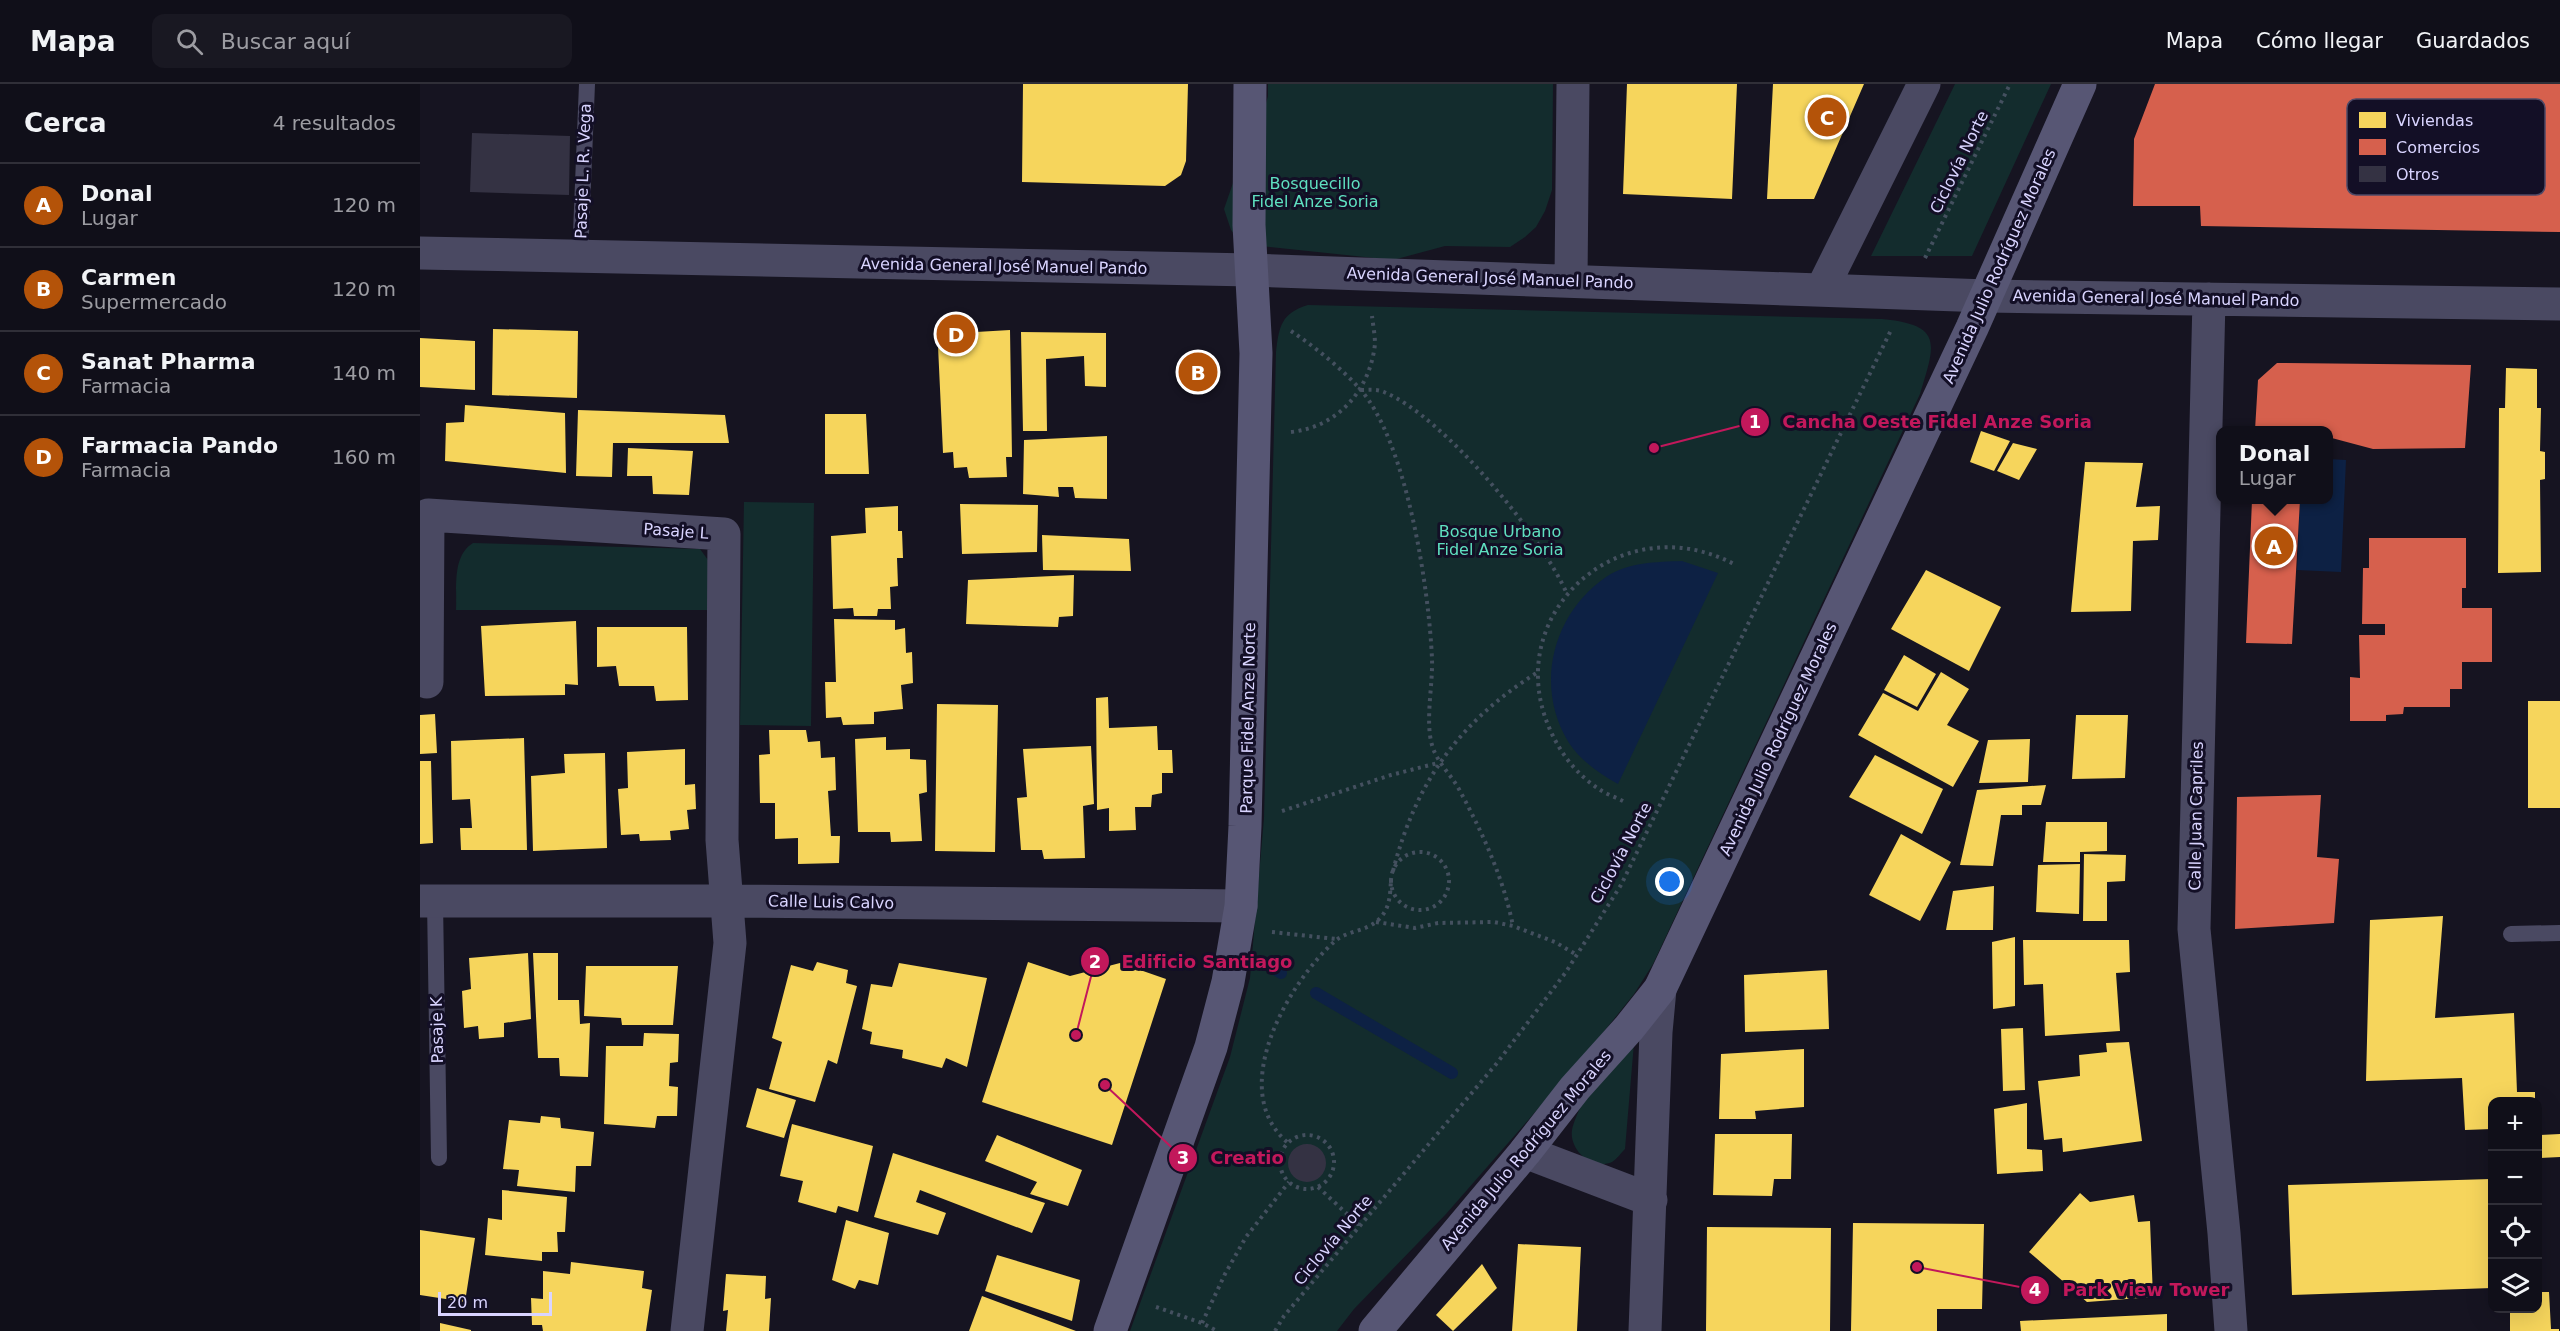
<!DOCTYPE html>
<html lang="es">
<head>
<meta charset="utf-8">
<style>
	:root { --surface:#100f19; --page:#191822; --text:#f1f3f6; --muted:#9c9ca2; --line:#302f38; --accent:#b45309 }
	body { margin:0; font-family:"DejaVu Sans",sans-serif; background:var(--page); color:var(--text) }
	.controls { position:absolute; right:18px; bottom:18px; display:grid; overflow:hidden; border-radius:12px; box-shadow:0 6px 24px #0002 }
	.controls button { width:54px; height:54px; display:grid; place-items:center; padding:0; border:0; border-bottom:2px solid var(--line); background:var(--surface); color:var(--text); font:30px sans-serif }
	.scale { position:absolute; left:18px; bottom:15px; width:114px; box-sizing:border-box; padding-left:6px; border:3px solid #d9d4ff; border-top:0; font-size:16px; line-height:21px; white-space:nowrap; color:#d9d4ff; -webkit-text-stroke:4px #130f26; paint-order:stroke }
	.you { position:absolute; left:1250px; top:798px; width:21px; height:21px; margin:-15px; border:4px solid #fff; border-radius:50%; background:#1a73e8; box-shadow:0 0 0 9px #1a73e833 }
	.badge { display:grid; place-items:center; width:39px; height:39px; border-radius:50%; background:var(--accent); color:#fff; font-size:20px; font-weight:700 }
	.pin { position:absolute; translate:-50% -50%; border:3px solid #fff; box-shadow:0 2px 6px #0006 }
	.popup { position:absolute; left:1796px; top:342px; width:117px; height:78px; box-sizing:border-box; display:grid; place-content:center; border-radius:12px; background:var(--surface); filter:drop-shadow(0 2px 4px #0005); font-size:20px; white-space:nowrap; color:var(--muted) }
	.popup b { font-size:22px; color:var(--text) }
	.popup::after { content:''; position:absolute; left:50%; top:100%; margin-left:-12px; border:12px solid transparent; border-top-color:var(--surface) }
	.list { margin:0; padding:0; list-style:none }
	h2 { display:flex; justify-content:space-between; align-items:center; height:78px; margin:0; padding:0 24px; font-size:26px }
	h2 small { font-size:20px; font-weight:400; color:var(--muted) }
	.list li { display:grid; grid-template-columns:39px 1fr auto; gap:18px; align-items:center; box-sizing:border-box; height:84px; padding:0 24px; border-top:2px solid var(--line) }
	.list b { display:block; font-size:22px; white-space:nowrap }
	.list p { margin:0; font-size:20px; white-space:nowrap; color:var(--muted) }
	.list em { font-size:20px; font-style:normal; color:var(--muted) }
	.icon { flex:none; width:33px; height:33px; fill:none; stroke:currentColor; stroke-width:2; stroke-linecap:round; stroke-linejoin:round }
	.map { position:relative; flex:none; width:2140px; height:1247px; overflow:hidden }
	header { display:flex; align-items:center; gap:36px; box-sizing:border-box; height:84px; padding:0 30px; background:var(--surface); border-bottom:2px solid var(--line) }
	header strong { font-size:28px }
	nav { display:flex; gap:33px; margin-inline-start:auto; font-size:21px }
	.search { width:420px; height:54px; background:var(--page); display:flex; align-items:center; gap:15px; box-sizing:border-box; padding:0 21px; border-radius:12px; color:var(--muted); font-size:22px }
	main { display:flex }
	aside { flex:1; background:var(--surface) }
	.map>svg:first-child { display:block }
	.green { fill:#132c2d }
	.water { fill:#0d2144 }
	.homes { fill:#f6d55c }
	.shops { fill:#d6604d }
	.lines { fill:none; stroke-linecap:round; stroke-linejoin:round }
	.stream { stroke:#0d2144; stroke-width:12 }
	.building { fill:#343243 }
	.path { stroke:#44505f; stroke-width:4; stroke-dasharray:3 4.5; stroke-linecap:butt }
	.lane { stroke:#4a4962; stroke-width:16 }
	.street { stroke:#4a4962; stroke-width:33 }
	.secondary { stroke:#575674; stroke-width:33 }
	.labels { text-anchor:middle; dominant-baseline:central; stroke-width:6; stroke-linejoin:round; paint-order:stroke }
	.street-label { font-size:16px; fill:#d9d4ff; stroke:#130f26 }
	.park-label { font-size:16px; fill:#5fe0c0; stroke:#130f26 }
	.key { fill:#130f26; stroke:#4e4a67; stroke-width:1.5 }
	.key-label { font-size:16px; fill:#d9d4ff }
	.leader { fill:none; stroke:#c2185b; stroke-width:2 }
	.callout-dot { fill:#c2185b; stroke:#130f26; stroke-width:2 }
	.mark-label { font-size:18px; text-anchor:middle; font-weight:bold; fill:#fff }
	.callout-label { font-size:18px; text-anchor:middle; font-weight:bold; fill:#c2185b; stroke:#130f26; stroke-width:6; stroke-linejoin:round; paint-order:stroke }
</style>
</head>
<body>
<header>
<strong>Mapa</strong>
<div class="search"><svg class="icon" aria-label="search" viewBox="0 0 24 24"><circle cx="10" cy="10" r="6"/><path d="M15 15l6 6"/></svg>Buscar aquí</div>
<nav><a>Mapa</a><a>Cómo llegar</a><a>Guardados</a></nav>
</header>
<main>
<aside>
<h2>Cerca<small>4 resultados</small></h2>
<ul class="list">
<li><span class="badge">A</span><div><b>Donal</b><p>Lugar</p></div><em>120 m</em></li>
<li><span class="badge">B</span><div><b>Carmen</b><p>Supermercado</p></div><em>120 m</em></li>
<li><span class="badge">C</span><div><b>Sanat Pharma</b><p>Farmacia</p></div><em>140 m</em></li>
<li><span class="badge">D</span><div><b>Farmacia Pando</b><p>Farmacia</p></div><em>160 m</em></li>
</ul>
</aside>
<div class="map">
<svg width="2140" height="1247" viewBox="0 0 2140 1247">
	<rect width="100%" height="100%" fill="#161421"/>
	<path class="green" d="M848,0H1133L1132,106L1125,127L1116,143L1105,153L1090,163L1025,162L973,176L841,162L818,155L811,146L804,125L814,96L841,38L848,12Z
		M1535,0H1631L1552,172H1451Z
		M888,221L1462,235C1524,241 1515,260 1500,310L1233,880L1214,910L1165,971L1026,1130L934,1225L917,1247H710L810,973L830,894L844,734L856,268C859,243 861,229 888,221Z
		M324,418L394,419L391,642L320,641Z
		M53,459L280,465L288,476L289,526H36C37,503 32,472 53,459Z
		M1214,959L1205,1065C1201,1069 1197,1075 1192,1078C1172,1087 1149,1066 1152,1046C1155,1031 1172,999 1182,987C1191,977 1203,968 1214,959Z"/>
	<path class="water" d="M1908,375L1926,376L1921,488L1877,486L1880,416H1908Z
		M1262,477L1298,489L1198,700C1180,690 1161,677 1149,659C1114,603 1132,530 1186,493C1209,478 1236,478 1262,477Z"/>
	<path class="homes" d="M603,0H768L766,77L761,91L745,102L602,98Z
		M1207,0H1317L1312,115L1203,110Z
		M1353,0H1444L1394,115H1347Z
		M73,245L158,247L157,314L72,311Z
		M590,246L592,373H586L587,393L549,394L547,383L534,384L533,368L523,369L518,262L556,259V248Z
		M601,248L686,249V303L665,302L664,272L626,275L627,347H603Z
		M0,254L55,257V306L0,303Z
		M2086,284L2117,285V324H2121L2120,367L2125,368V395L2120,396L2121,488L2078,489L2079,324H2085Z
		M45,321L145,329L146,389L25,377L26,339L44,338Z
		M158,326L305,331L309,359H193L192,393L156,392Z
		M405,330H446L449,390H405Z
		M1561,347L1590,357L1574,387L1550,378Z
		M687,352V415L655,414L653,403H638L639,413L603,410L604,356Z
		M1593,359L1617,365L1599,396L1577,387Z
		M208,364L273,367L269,411L233,410L232,392H207Z
		M1665,378L1723,379L1716,423L1740,422L1738,456L1713,457L1711,527L1651,528Z
		M540,420L618,421L617,468L542,470Z
		M478,422V447H482L483,474H477L478,502L470,503L471,525H458L457,532H434L433,524L413,525L411,452L446,449L445,424Z
		M622,451L709,455L711,487L623,486Z
		M1506,486L1581,523L1549,587L1471,545Z
		M654,491L653,532L639,533L638,543L546,540L548,496Z
		M414,535L475,536V546L485,544L486,569L492,568L493,599L481,601L483,625L454,628V640L423,641L421,633L406,634L405,598H416Z
		M156,537L158,601L145,600V611L65,612L61,542Z
		M177,543H267L268,616L236,617L234,602H199L196,582L177,583Z
		M1484,571L1516,590L1497,623L1464,606Z
		M1521,588L1549,605L1527,641L1559,657L1533,703L1438,651L1463,609L1498,627Z
		M688,613L689,644L737,642L738,666H752L753,689H742V709L732,711L731,723H715L716,746L689,747V724L677,726L676,614Z
		M2108,617H2140V724H2108Z
		M517,620L578,621L575,768L515,767Z
		M15,630L17,669L0,670V631Z
		M1656,631H1708L1705,694L1652,695Z
		M349,646H386L388,658L400,657L401,674L415,673L416,706L408,707L411,752H420L419,779L378,780V754L355,755V719H340L339,671L350,670Z
		M466,653V666L490,665V675L506,676L507,708L499,710L502,757L471,758L470,748H438L435,655Z
		M104,654L107,766H41L40,744H52L50,715L32,716L31,657Z
		M1610,655L1608,698L1559,699L1568,656Z
		M671,662L674,720L663,722L665,774L624,775L622,766H601L597,714L607,713L603,665Z
		M265,665V701L275,700L276,725L267,726L269,745L250,747L251,756L220,757L219,750L201,751L198,705L208,704L207,668Z
		M185,669L187,764L113,767L111,692L145,689L144,670Z
		M1455,671L1523,705L1502,750L1429,713Z
		M0,677H11L13,759L0,760Z
		M1626,701L1621,721H1602V731H1581L1573,782L1540,781L1557,706Z
		M1626,738H1687V767L1660,768V778H1623Z
		M1481,750L1531,778L1500,837L1449,811Z
		M1664,770L1706,771L1705,797L1687,798V837H1663Z
		M1660,780L1659,830L1616,828L1618,781Z
		M1574,802L1573,846H1526L1533,807Z
		M2023,832L2015,934L2094,929L2097,1008H2115V1018H2072V1045L2045,1046L2042,994L1946,997L1950,836Z
		M1595,853V922L1573,925L1572,858Z
		M1603,856H1709L1710,888L1696,889L1700,947L1625,952L1623,900L1604,901Z
		M108,869L111,935L84,939V953L59,955L58,942L44,944L42,907L51,905L49,874Z
		M113,869H138V916H159L160,940L170,939L168,993L140,992L139,974H118Z
		M397,878L428,886L426,899L437,902L417,980L408,976L395,1018L349,1005L362,958L352,954L371,881L393,887Z
		M608,878L650,892L700,879L746,895L692,1061L562,1018Z
		M479,879L567,894L547,983L526,974L522,984L482,974L483,966L450,960L452,948L442,945L451,900L472,903Z
		M166,882H258L253,941H202L201,934L164,932Z
		M1407,886L1409,945L1325,948L1324,891Z
		M1603,944L1605,1006L1583,1007L1581,945Z
		M224,949L259,950L258,978L250,979L249,1002L258,1003L257,1032H237L235,1044L184,1040L186,962H223Z
		M1709,958L1722,1057L1643,1068L1642,1054L1624,1056L1618,997L1660,992L1659,971L1687,968L1686,959Z
		M1384,965V1023L1335,1027L1336,1035H1299L1301,970Z
		M337,1004L376,1016L364,1054L326,1043Z
		M1607,1019V1065L1622,1066L1623,1087L1577,1090L1574,1025Z
		M121,1032L140,1034L141,1044L174,1048L171,1082H156L155,1108L97,1102L99,1086L83,1085L89,1036L120,1039Z
		M372,1040L453,1062L438,1128L418,1122L416,1129L378,1118L383,1097L360,1092Z
		M1295,1050H1372L1371,1095H1354L1352,1112L1293,1111Z
		M2140,1050V1073L2118,1074V1051Z
		M577,1051L662,1086L648,1122L610,1110L617,1098L565,1077Z
		M473,1069L625,1119L612,1149L500,1106L496,1118L526,1129L518,1151L454,1133Z
		M2071,1095L2072,1204L1872,1211L1868,1101Z
		M82,1106L147,1113L145,1148H137L138,1168H122V1177L65,1171L68,1134L82,1136Z
		M1660,1109L1670,1118L1714,1111L1718,1138L1730,1137L1733,1213L1667,1218L1609,1168Z
		M426,1136L469,1149L458,1201L439,1196L435,1205L412,1196Z
		M1433,1139L1564,1140L1562,1225H1517V1247H1431Z
		M1287,1143L1411,1144L1410,1247H1286Z
		M0,1146L55,1154L45,1218L0,1211Z
		M1098,1160L1161,1163L1157,1247H1092Z
		M2118,1168L2120,1181V1208H2129L2131,1245H2139V1247H2090V1224H2118Z
		M577,1171L660,1196L652,1237L565,1207Z
		M151,1178L224,1187L222,1204L232,1206L226,1247H123L122,1241H112L111,1214L123,1215V1187L150,1190Z
		M1062,1180L1077,1204L1033,1247L1016,1231Z
		M306,1190L346,1192L345,1215L351,1214L349,1247H306L308,1226L303,1227Z
		M562,1212L656,1247H549Z
		M1747,1230V1247H1601L1600,1237Z
		M20,1239L51,1246V1247H20Z"/>
	<path class="shops" d="M1735,0H2140V148L1781,142L1780,122H1713L1714,55Z
		M1857,279L2051,281L2045,364L1953,365L1908,353V346H1835L1838,296Z
		M1832,416H1880L1872,560L1826,559Z
		M1949,454H2046V504H2042V524H2072V578H2042V605H2030V623H1984L1983,630L1966,631V637H1930V593L1940,594L1939,551H1965V540H1942L1943,484H1949Z
		M1901,711L1897,773L1919,775L1914,839L1815,845L1817,713Z"/>
	<g class="lines">
		<path class="stream" d="M848,881L861,889
			M896,909L1032,989"/>
	</g>
	<path class="building" d="M52,49L150,52L149,111L50,108Z
		M868 1079a19 19 0 1 1 38 0a19 19 0 1 1-38 0Z"/>
	<g class="lines">
		<path class="path" d="M1505,174L1590,0
			M871,247C895,263 921,284 940,305C987,358 1009,505 1012,575C1013,600 1005,637 1012,661C1017,679 1031,690 1040,707C1063,750 1083,793 1093,842
			M941,306C949,306 957,305 964,308C1023,332 1122,452 1147,510
			M871,348C918,343 950,306 955,260C955,251 953,241 952,232
			M1203,717C1195,713 1186,710 1179,705C1160,693 1144,674 1134,654C1073,536 1197,419 1314,480
			M862,727L971,691L1018,679
			M971 797a29 29 0 1 1 58 0a29 29 0 1 1-58 0Z
			M973,787C996,697 1040,637 1118,588
			M956,838L995,844L1018,839L1074,838L1093,842L1135,858L1157,871
			M852,848L916,855
			M860 1078a27 27 0 1 1 54 0a27 27 0 1 1-54 0Z
			M867,1058C806,1005 869,898 915,857C927,847 946,847 957,837C970,826 970,812 971,796
			M898,1103L940,1142
			M736,1223L782,1239L797,1247
			M782,1239L805,1190L826,1153L869,1098
			M855,1247L864,1232L1077,979L1146,888L1201,801L1472,244"/>
		<path class="lane" d="M160,174L167,0
			M15,817L19,1074
			M2091,850L2140,849"/>
		<path class="street" d="M0,169L831,186L1567,212L2140,220
			M1151,196L1153,0
			M1402,205L1504,0
			M1789,215L1774,845L1804,1149L1811,1247
			M7,598L8,431L304,450L302,756L310,859L267,1247
			M0,817H306L821,822
			M1105,1068L1231,1116
			M1225,1247L1236,948L1240,905"/>
		<path class="secondary" d="M690,1247L791,963L808,898L821,822L825,742L836,269L829,141L830,0
			M955,1247L1105,1068L1155,1004L1209,944L1240,905L1552,244L1660,0"/>
	</g>
	<g class="labels">
		<g class="street-label">
			<text transform="translate(1539 78) rotate(-64)">Ciclovía Norte</text>
			<text transform="translate(163 87) rotate(-88)">Pasaje L. R. Vega</text>
			<text transform="translate(584 182) rotate(1)">Avenida General José Manuel Pando</text>
			<text transform="translate(1579 182) rotate(-66)">Avenida Julio Rodríguez Morales</text>
			<text transform="translate(1070 194) rotate(2)">Avenida General José Manuel Pando</text>
			<text transform="translate(1736 214) rotate(1)">Avenida General José Manuel Pando</text>
			<text transform="translate(256 447) rotate(4)">Pasaje L</text>
			<text transform="translate(828 634) rotate(-89)">Parque Fidel Anze Norte</text>
			<text transform="translate(1358 655) rotate(-65)">Avenida Julio Rodríguez Morales</text>
			<text transform="translate(1776 732) rotate(-89)">Calle Juan Capriles</text>
			<text transform="translate(1201 769) rotate(-62)">Ciclovía Norte</text>
			<text transform="translate(411 818) rotate(1)">Calle Luis Calvo</text>
			<text transform="translate(17 946) rotate(-91)">Pasaje K</text>
			<text transform="translate(1106 1066) rotate(-50)">Avenida Julio Rodríguez Morales</text>
			<text transform="translate(913 1156) rotate(-50)">Ciclovía Norte</text>
		</g>
		<g class="park-label">
			<text x="895" y="99">Bosquecillo<tspan x="895" dy="18">Fidel Anze Soria</tspan></text>
			<text x="1080" y="447">Bosque Urbano<tspan x="1080" dy="18">Fidel Anze Soria</tspan></text>
		</g>
	</g>
	<rect x="1927" y="15" width="198" height="96" rx="9" class="key"/>
	<rect x="1939" y="28" width="27" height="16" fill="#f6d55c"/>
	<rect x="1939" y="55" width="27" height="16" fill="#d6604d"/>
	<rect x="1939" y="82" width="27" height="16" fill="#343243"/>
	<g class="key-label">
		<text x="1976" y="42">Viviendas</text>
		<text x="1976" y="69">Comercios</text>
		<text x="1976" y="96">Otros</text>
	</g>
	<path class="leader" d="M1234 364L1335 338M656 951L675 877M685 1001L763 1074M1497 1183L1615 1206"/>
	<g class="callout-dot">
		<circle cx="1234" cy="364" r="6"/>
		<circle cx="656" cy="951" r="6"/>
		<circle cx="685" cy="1001" r="6"/>
		<circle cx="1497" cy="1183" r="6"/>
		<circle cx="1335" cy="338" r="15"/>
		<circle cx="675" cy="877" r="15"/>
		<circle cx="763" cy="1074" r="15"/>
		<circle cx="1615" cy="1206" r="15"/>
	</g>
	<g class="mark-label">
		<text x="1335" y="344">1</text>
		<text x="675" y="884">2</text>
		<text x="763" y="1080">3</text>
		<text x="1615" y="1212">4</text>
	</g>
	<g class="callout-label">
		<text x="1517" y="344">Cancha Oeste Fidel Anze Soria</text>
		<text x="787" y="884">Edificio Santiago</text>
		<text x="827" y="1080">Creatio</text>
		<text x="1726" y="1212">Park View Tower</text>
	</g>
</svg>
<div class="controls">
<button>+</button>
<button>−</button>
<button><svg class="icon" aria-label="locate" viewBox="0 0 24 24"><circle cx="12" cy="12" r="6"/><path d="M12 2v4M12 18v4M2 12h4M18 12h4"/></svg></button>
<button><svg class="icon" aria-label="layers" viewBox="0 0 24 24"><path d="M12 4l9 5-9 5-9-5zM3 14l9 5 9-5"/></svg></button>
</div>
<div class="scale">20 m</div>
<div class="you"></div>
<div class="pin badge" style="left:1854px;top:462px">A</div>
<div class="popup"><b>Donal</b>Lugar</div>
<div class="pin badge" style="left:778px;top:288px">B</div>
<div class="pin badge" style="left:1407px;top:33px">C</div>
<div class="pin badge" style="left:536px;top:250px">D</div>
</div>
</main>
</body>
</html>
